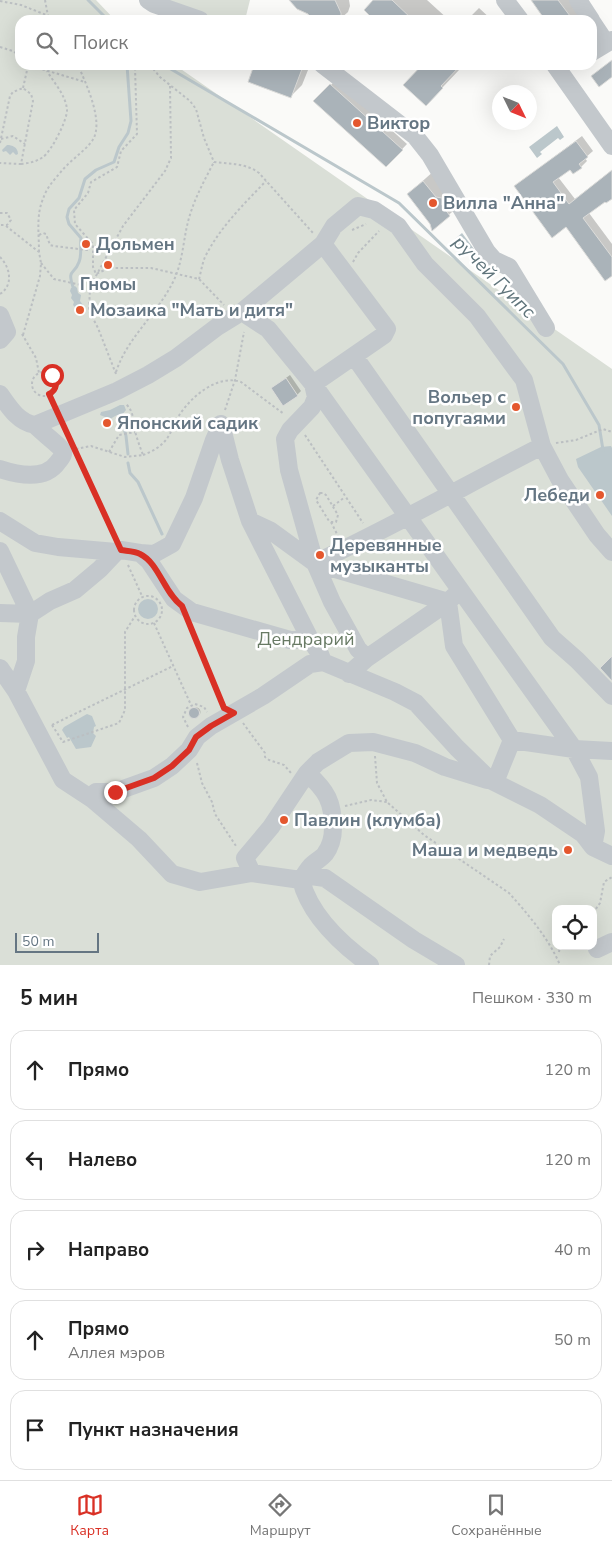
<!DOCTYPE html>
<html lang="ru">
<head>
<meta charset="utf-8">
<style>
	:root { --surface:#fff; --page:#f2f2f2; --text:#222; --muted:#767676; --line:#e0e0e0; --accent:#d93025 }
	body { margin:0; font-family:"Nunito Sans",sans-serif; background:var(--page); color:var(--text) }
	.controls { position:absolute; right:15px; bottom:15px; display:grid; overflow:hidden; border-radius:10px; box-shadow:0 5px 20px #0002 }
	.controls button { width:45px; height:45px; display:grid; place-items:center; padding:0; border:0; border-bottom:1px solid var(--line); background:var(--surface); color:var(--text); font:25px sans-serif }
	.compass { position:absolute; left:492px; top:85px; width:45px; height:45px; border-radius:50%; background:var(--surface); box-shadow:0 5px 20px #0002; rotate:133deg }
	.scale { position:absolute; left:15px; bottom:12px; width:84px; box-sizing:border-box; padding-left:5px; border:2px solid #657683; border-top:0; font-size:14px; line-height:18px; white-space:nowrap; color:#657683; -webkit-text-stroke:4px #fff; paint-order:stroke }
	.stop { position:absolute; width:15px; height:15px; margin:-11px; border:4px solid #d93025; border-radius:50%; background:#fff }
	.stop.end { background:#d93025; border-color:#fff; box-shadow:0 1px 5px #0008 }
	.list { margin:0; padding:0; list-style:none }
	h2 { display:flex; justify-content:space-between; align-items:center; height:65px; margin:0; padding:0 20px; font-size:21px }
	h2 small { font-size:16px; font-weight:400; color:var(--muted) }
	.list li { display:grid; grid-template-columns:32px 1fr auto; gap:15px; align-items:center; box-sizing:border-box; height:80px; margin:0 10px 10px; padding:0 10px; border:1px solid var(--line); border-radius:15px }
	.list b { display:block; font-size:19px; white-space:nowrap }
	.list p { margin:0; font-size:16px; white-space:nowrap; color:var(--muted) }
	.list em { font-size:16px; font-style:normal; color:var(--muted) }
	.icon { flex:none; width:28px; height:28px; fill:none; stroke:currentColor; stroke-width:2; stroke-linecap:round; stroke-linejoin:round }
	.map { position:relative; flex:none; width:612px; height:965px; overflow:hidden }
	.search { position:absolute; background:var(--surface); box-shadow:0 5px 20px #0002; left:15px; right:15px; top:15px; height:55px; display:flex; align-items:center; gap:12px; box-sizing:border-box; padding:0 18px; border-radius:15px; color:var(--muted); font-size:19px }
	.sheet { height:515px; background:var(--surface) }
	nav { display:flex; justify-content:space-around; align-items:center; box-sizing:border-box; height:70px; border-top:1px solid var(--line); background:var(--surface); font-size:14px; color:var(--muted) }
	nav a { display:grid; justify-items:center; gap:2px }
	nav .on { color:var(--accent) }
	.map>svg:first-child { display:block }
	.green { fill:#dadfd7; fill-rule:evenodd }
	.water { fill:#bbc7cb }
	.shadow { fill:#0003 }
	.lines { fill:none; stroke-linecap:round; stroke-linejoin:round }
	.stream { stroke:#bbc7cb; stroke-width:3 }
	.building { fill:#aab3b9; stroke:#dcdcda }
	.path { stroke:#bbbfc2; stroke-width:2; stroke-dasharray:2.5 2.5; stroke-linecap:butt }
	.minor { stroke:#c3c8cc; stroke-width:18 }
	.route { stroke:#d93025; stroke-width:6 }
	.poi-dot { fill:#e4572e; stroke:#fff; stroke-width:2 }
	.labels { text-anchor:middle; dominant-baseline:central; stroke-width:5; stroke-linejoin:round; paint-order:stroke }
	.poi-label { font-size:18px; font-weight:bold; fill:#657683; stroke:#fff; text-anchor:start }
	.park-label { font-size:18px; fill:#687a64; stroke:#fff }
	.water-label { font-size:19px; font-style:italic; fill:#60757c; stroke:#fff }
</style>
</head>
<body>
<div class="map">
<svg width="612" height="965" viewBox="0 0 612 965">
	<rect width="100%" height="100%" fill="#fafaf8"/>
	<path class="green" d="M0,0H96L115,20H20V65H175L612,369V965H0ZM556,909H593V946H556Z
		M156,0H250L245,20H212L163,5Z"/>
	<path class="water" d="M557,126L564,137L560,140L558,138L540,152L542,154L537,158L529,147Z
		M7,145C12,145 18,147 18,154L16,155L13,152L10,155L6,151L3,152L2,150Z
		M462,233L474,249L466,255L454,240Z
		M75,286L77,288L78,293L81,295L80,301L83,305L77,309L73,305L74,302L71,298L72,295L70,291L71,288Z
		M120,405H124L126,410L121,416L117,415L110,419L100,415L101,412L110,410Z
		M611,446L612,448V516L578,467L576,459L601,447Z
		M138 609a10 10 0 1 1 20 0a10 10 0 1 1-20 0Z
		M87,714L92,716L96,726L94,727L93,733L96,736L91,747L76,749L69,737L67,738L62,730L64,727Z"/>
	<path class="shadow" d="M294,0H349L350,6L348,12L339,20H321L311,16Z
		M375,0H427L449,20H376Z
		M532,0H571L586,20H547Z
		M479,8L492,20H467Z
		M255,65H310L302,85L290,97Z
		M420,65H461L457,68L459,70L426,105L422,67Z
		M336,80L407,144L386,166L315,101Z
		M582,136L593,151L585,158L587,161L581,167L571,168L558,177L575,199L612,170V197L589,213L612,244V274L522,181Z
		M435,170L461,204L433,229L432,223L408,194Z
		M290,375L301,391L297,395L276,385Z
		M191.5 712a4.5 4.5 0 1 1 9 0a4.5 4.5 0 1 1-9 0Z"/>
	<g class="lines">
		<path class="stream" d="M88,0L108,20
			M164,65L399,203L563,364L599,425L603,450
			M73,287C67,268 74,276 79,262C82,256 80,245 81,238L69,224L67,217L69,209L79,198L85,179L96,170L114,162L119,147L128,133L131,121L127,65
			M121,416L126,436L128,454
			M128,463L130,473L138,482L162,534"/>
	</g>
	<path class="building" d="M289,0H335L341,13V20H319V18L310,17L308,14L297,9Z
		M373,0H392L413,20H374L364,10Z
		M531,0H558L573,20H545Z
		M612,60V77L599,87L591,76Z
		M254,65H290L302,69L291,98L248,82Z
		M422,65H461L441,86L443,88L426,106L403,85Z
		M330,84L403,150L386,167L313,101Z
		M576,141L588,157L579,164L582,168L573,174L570,170L553,182L569,204L612,170V199L606,203L605,202L583,218L612,257V276L605,281L566,227L552,238L514,186Z
		M423,181L436,197L442,198V205L450,216L432,231L430,224L407,194Z
		M286,378L298,396L283,406L271,388Z
		M612,656V681L600,668Z
		M188.5 713a5.5 5.5 0 1 1 11 0a5.5 5.5 0 1 1-11 0Z"/>
	<g class="lines">
		<path class="path" d="M45,0L48,16L50,20
			M0,1L21,5L59,20
			M0,47L13,51L20,56
			M28,65L85,82
			M150,65L160,77L190,101L196,109L204,138L214,162C230,164 246,163 259,173L313,233
			M23,88L28,66
			M1,139L13,136L25,144
			M0,143L10,96L13,92L23,88L31,94L33,101L21,164L0,163
			M21,164C29,163 36,162 43,157C51,152 68,119 67,109C65,94 54,83 47,71
			M0,213H7L11,220L7,225H0
			M6,226L39,252L41,263L40,276L23,335
			M352,230L366,224
			M39,235L43,233L46,234L50,245L54,246L87,250L91,242L93,244V267L96,274L109,268H151L199,279L224,305
			M91,242L75,224L74,210L88,193L91,182L117,167L121,151L137,134L135,67L141,65
			M39,252C39,234 36,215 43,199C46,189 53,181 60,173C69,161 83,153 92,141C105,123 86,84 78,65
			M0,257C10,267 14,285 0,294
			M353,262L358,253L379,231
			M41,263L54,279L90,287
			M199,279C201,272 202,264 205,257C220,227 244,204 266,181
			M22,334L36,358L39,373
			M116,372C127,338 157,314 173,282C182,264 183,244 187,226C192,203 203,183 214,162
			M32 384a12 12 0 1 1 24 0a12 12 0 1 1-24 0Z
			M116,374L98,328L89,311L90,287L123,226L165,171L171,158L170,84
			M49,395L52,401
			M225,410L235,380L244,332
			M305,435L363,523
			M556,443L576,440L603,429L612,432
			M76,449L91,446L125,457L143,455C140,447 137,439 135,431C133,420 134,412 126,404
			M109,452L119,435L135,432
			M143,455C151,452 159,448 165,441C172,433 174,422 180,414C192,396 218,374 241,382L284,414
			M77,456L115,538
			M320,493H323L326,495L338,515L336,522H331L329,521L316,500Z
			M333,506L345,497
			M331,522L338,536
			M128,565L142,596
			M134 610a14 14 0 1 1 28 0a14 14 0 1 1-28 0Z
			M154,623L191,705
			M191,626L222,703
			M243,723L265,753V757L269,760L284,765L291,773
			M52,725L63,742L119,723L125,710V632L135,616
			M52,725L173,666
			M188,727L183,717L187,708L195,704L204,707L207,712
			M375,756L377,783L387,802L424,835L509,893C528,914 549,939 560,965
			M197,763L202,783L212,802L215,814L236,846
			M345,806L371,800L387,802
			M593,913L600,903L604,882L612,877
			M559,952L560,946
			M489,965L490,956L500,947L504,939"/>
		<path class="minor" d="M148,0L154,4L200,20
			M505,0L520,20
			M578,0L591,20
			M592,22L606,43
			M592,52L612,40
			M323,65L415,136L430,155L487,252L494,260L509,267L546,328
			M555,65L612,146
			M323,244L387,329L384,335L313,384L316,397L312,407L290,430L285,439L289,470L315,563L332,602L358,649L367,658L349,674
			M243,311L248,316L268,329L313,384L574,749L589,777L596,831L593,847
			M0,315L7,332L0,340
			M354,356L552,638L577,660L612,696
			M0,394C9,407 18,422 35,425L117,391L148,375L176,358L217,327L243,311L323,244L334,226L358,206L374,210L398,226L425,264L477,316L524,380L542,446L560,480L597,535L612,552
			M221,424L230,460L250,521L310,639
			M0,469C18,475 45,481 58,462C60,459 64,456 63,452C61,446 41,432 35,425
			M0,521L35,543L58,547L116,552L121,550L140,553L149,561L174,599L192,612L290,640L310,639L320,654L323,662
			M250,521L271,531L315,563C392,527 466,485 542,446
			M0,551L30,614L50,601L75,590L100,569L116,552
			M140,553L154,554L172,544L194,498L214,440L221,424
			M315,563L448,602L454,596
			M0,613L30,614L26,637V661L16,691L63,780L92,799L139,839L172,874L200,882L252,873L301,880C310,916 341,944 370,965
			M367,658L448,602L454,646L512,740L495,782
			M0,668L16,691
			M512,740L574,749L612,751
			M92,799L96,792H115L154,778L172,766L189,750L197,737L211,726L263,696L310,664L323,662L395,692L416,703L457,748L490,780L540,805L583,834L593,847L612,856
			M252,873L245,858L271,827L307,773L318,762L349,743L373,742L415,753L445,767L487,780
			M301,880L311,876L325,878L414,940L456,965
			M301,880C304,876 307,870 310,867C314,862 321,859 325,854C331,846 333,838 333,828C333,802 327,791 307,773
			M597,949L612,942"/>
	</g>
	<g class="lines">
		<path class="route" d="M52,375C58,382 57,390 49,394L121,550C127,551 135,551 140,554C159,563 164,593 182,606L224,708L234,713L211,726L196,737L189,750L172,766L154,778L115,792"/>
	</g>
	<g class="poi-dot">
		<circle cx="357" cy="123" r="5"/>
		<circle cx="433" cy="203" r="5"/>
		<circle cx="86" cy="244" r="5"/>
		<circle cx="108" cy="265" r="5"/>
		<circle cx="80" cy="310" r="5"/>
		<circle cx="516" cy="407" r="5"/>
		<circle cx="107" cy="423" r="5"/>
		<circle cx="600" cy="495" r="5"/>
		<circle cx="320" cy="555" r="5"/>
		<circle cx="284" cy="820" r="5"/>
		<circle cx="568" cy="850" r="5"/>
	</g>
	<g class="labels">
		<g class="poi-label">
			<text x="367" y="123">Виктор</text>
			<text x="443" y="203">Вилла "Анна"</text>
			<text x="96" y="244">Дольмен</text>
			<text x="108" y="284" text-anchor="middle">Гномы</text>
			<text x="90" y="310">Мозаика "Мать и дитя"</text>
			<text x="506" y="397" text-anchor="end">Вольер с<tspan x="506" dy="21">попугаями</tspan></text>
			<text x="117" y="423">Японский садик</text>
			<text x="590" y="495" text-anchor="end">Лебеди</text>
			<text x="330" y="545">Деревянные<tspan x="330" dy="21">музыканты</tspan></text>
			<text x="294" y="820">Павлин (клумба)</text>
			<text x="558" y="850" text-anchor="end">Маша и медведь</text>
		</g>
		<g class="park-label">
			<text x="306" y="639">Дендрарий</text>
		</g>
		<g class="water-label">
			<text transform="translate(494 277) rotate(45)">ручей Гуипс</text>
		</g>
	</g>
</svg>
<div class="controls">
<button><svg class="icon" aria-label="locate" viewBox="0 0 24 24"><circle cx="12" cy="12" r="6"/><path d="M12 2v4M12 18v4M2 12h4M18 12h4"/></svg></button>
</div>
<svg class="compass" viewBox="-18 -18 36 36"><path d="M0-13l5 13h-10z" fill="#e53935"/><path d="M0 13l5-13h-10z" fill="#767676"/></svg>
<div class="scale">50 m</div>
<div class="stop" style="left:52px;top:375px"></div>
<div class="stop end" style="left:115px;top:792px"></div>
<div class="search"><svg class="icon" aria-label="search" viewBox="0 0 24 24"><circle cx="10" cy="10" r="6"/><path d="M15 15l6 6"/></svg>Поиск</div>
</div>
<section class="sheet">
<h2>5 мин<small>Пешком · 330 m</small></h2>
<ul class="list">
<li><svg class="icon" aria-label="ahead" viewBox="0 0 24 24"><path d="M12 20V5M6 11l6-6 6 6"/></svg><div><b>Прямо</b></div><em>120 m</em></li>
<li><svg class="icon" aria-label="left" viewBox="0 0 24 24"><path d="M17 20v-9H6M10 6l-5 5 5 5"/></svg><div><b>Налево</b></div><em>120 m</em></li>
<li><svg class="icon" aria-label="right" viewBox="0 0 24 24"><path d="M7 20v-9h11M14 6l5 5-5 5"/></svg><div><b>Направо</b></div><em>40 m</em></li>
<li><svg class="icon" aria-label="ahead" viewBox="0 0 24 24"><path d="M12 20V5M6 11l6-6 6 6"/></svg><div><b>Прямо</b><p>Аллея мэров</p></div><em>50 m</em></li>
<li><svg class="icon" aria-label="arrive" viewBox="0 0 24 24"><path d="M6 21V4h12l-3 4 3 4H6"/></svg><div><b>Пункт назначения</b></div></li>
</ul>
</section>
<nav>
<a class="on"><svg class="icon" aria-label="map" viewBox="0 0 24 24"><path d="M3 6l6-2 6 2 6-2v14l-6 2-6-2-6 2zM9 4v14M15 6v14"/></svg>Карта</a>
<a><svg class="icon" aria-label="directions" viewBox="0 0 24 24"><path d="M12 3l9 9-9 9-9-9zM9 14v-3h6M13 9l2 2-2 2"/></svg>Маршрут</a>
<a><svg class="icon" aria-label="saved" viewBox="0 0 24 24"><path d="M7 4h10v16l-5-4-5 4z"/></svg>Сохранённые</a>
</nav>
</body>
</html>
